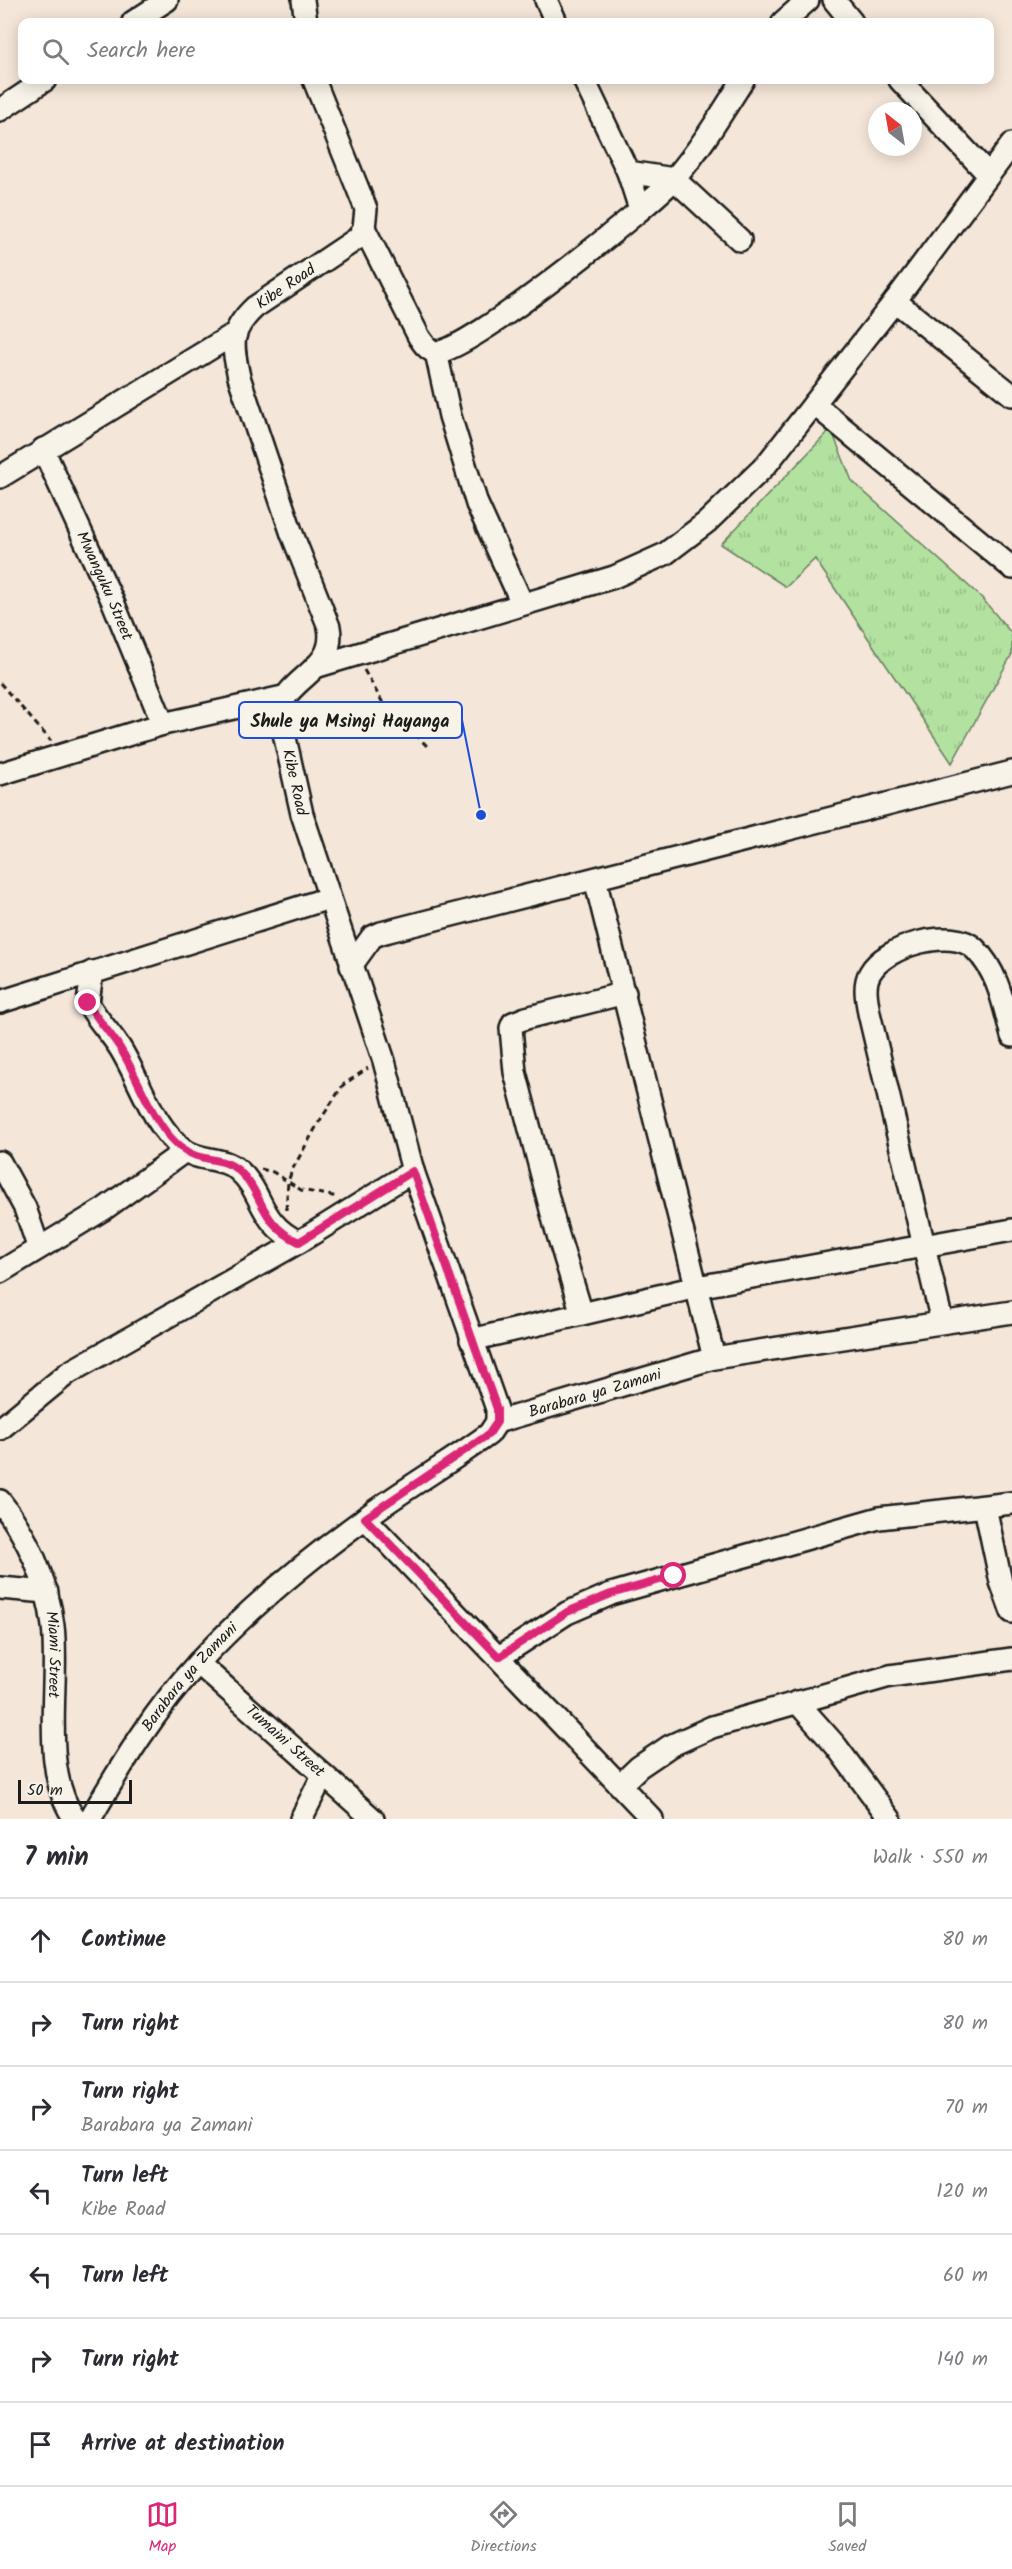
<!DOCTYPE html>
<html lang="en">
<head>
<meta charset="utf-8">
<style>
	:root { --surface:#fff; --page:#f7f7f7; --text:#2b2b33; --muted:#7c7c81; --line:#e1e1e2; --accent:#db2777 }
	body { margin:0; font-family:Kalam,sans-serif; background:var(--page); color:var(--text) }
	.compass { position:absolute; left:868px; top:102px; width:54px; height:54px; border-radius:50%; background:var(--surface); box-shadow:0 3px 15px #0003; rotate:329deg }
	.scale { position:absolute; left:18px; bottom:15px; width:114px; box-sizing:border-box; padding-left:6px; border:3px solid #1c1c1c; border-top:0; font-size:16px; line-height:21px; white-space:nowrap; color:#1c1c1c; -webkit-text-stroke:4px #f7f3e8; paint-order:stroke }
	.stop { position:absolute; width:18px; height:18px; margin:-14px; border:4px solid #db2777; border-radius:50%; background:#fff }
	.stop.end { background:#db2777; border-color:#fff; box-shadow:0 2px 6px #0008 }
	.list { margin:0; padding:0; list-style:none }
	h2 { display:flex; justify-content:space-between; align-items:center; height:78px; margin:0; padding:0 24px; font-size:26px }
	h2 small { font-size:20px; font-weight:400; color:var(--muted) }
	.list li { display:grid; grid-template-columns:39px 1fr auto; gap:18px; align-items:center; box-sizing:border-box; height:84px; padding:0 24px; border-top:2px solid var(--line) }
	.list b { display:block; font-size:22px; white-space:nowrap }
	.list p { margin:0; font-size:20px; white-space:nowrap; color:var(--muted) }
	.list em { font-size:20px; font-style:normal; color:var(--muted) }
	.icon { flex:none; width:33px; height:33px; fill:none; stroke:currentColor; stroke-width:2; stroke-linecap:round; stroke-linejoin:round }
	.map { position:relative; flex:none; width:1012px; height:1819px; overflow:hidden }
	.search { position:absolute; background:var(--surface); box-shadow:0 3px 15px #0003; left:18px; right:18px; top:18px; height:66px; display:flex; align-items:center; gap:15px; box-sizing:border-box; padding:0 21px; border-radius:12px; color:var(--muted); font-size:22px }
	.sheet { height:666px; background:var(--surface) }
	nav { display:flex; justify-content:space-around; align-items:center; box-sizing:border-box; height:84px; border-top:2px solid var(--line); background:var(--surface); font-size:16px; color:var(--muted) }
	nav a { display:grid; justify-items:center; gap:3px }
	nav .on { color:var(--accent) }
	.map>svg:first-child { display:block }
	.grass { fill:url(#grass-tufts); stroke:#677e5e; stroke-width:1.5 }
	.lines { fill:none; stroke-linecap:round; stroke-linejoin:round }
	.minor-casing { stroke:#1c1c1c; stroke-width:26 }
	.path { stroke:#1c1c1c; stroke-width:3; stroke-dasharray:6 4.5; stroke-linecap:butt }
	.minor { stroke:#f7f3e8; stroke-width:21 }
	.route { stroke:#db2777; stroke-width:8 }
	.labels { text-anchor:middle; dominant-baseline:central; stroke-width:6; stroke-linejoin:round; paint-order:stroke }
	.street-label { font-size:16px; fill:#1c1c1c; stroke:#f7f3e8 }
	.leader { fill:none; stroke:#1d4ed8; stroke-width:2 }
	.callout-dot { fill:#1d4ed8; stroke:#f7f3e8; stroke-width:2 }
	.callout { fill:#f7f3e8; stroke:#1d4ed8; stroke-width:2 }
	.callout-label { font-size:18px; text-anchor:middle; font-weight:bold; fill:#1c1c1c }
</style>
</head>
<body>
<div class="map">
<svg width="1012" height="1819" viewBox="0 0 1012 1819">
	<defs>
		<pattern id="grass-tufts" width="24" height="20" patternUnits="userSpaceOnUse" patternTransform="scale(1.5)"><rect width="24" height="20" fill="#b2e1a0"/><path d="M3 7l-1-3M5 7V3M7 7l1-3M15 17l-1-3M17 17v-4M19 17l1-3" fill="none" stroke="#98c089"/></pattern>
	</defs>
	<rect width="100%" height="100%" fill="#f4e6d8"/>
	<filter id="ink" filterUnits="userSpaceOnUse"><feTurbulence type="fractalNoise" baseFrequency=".0167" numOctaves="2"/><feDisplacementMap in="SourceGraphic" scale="12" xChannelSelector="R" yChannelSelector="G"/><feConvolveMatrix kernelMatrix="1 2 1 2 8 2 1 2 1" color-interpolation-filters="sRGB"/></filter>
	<g filter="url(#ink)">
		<path class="grass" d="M831,429L852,481L981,597L1012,634V654L952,763L815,559L786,587L721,544Z"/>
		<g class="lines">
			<defs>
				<g id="minor">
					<path d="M303,0L306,22"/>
					<path d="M546,0L556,22"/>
					<path d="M834,0L852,22"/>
					<path d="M133,22L167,0"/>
					<path d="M783,22L808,0"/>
					<path id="s1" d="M314,80L366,209L364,228L358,238L255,307C229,331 232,344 239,377L292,534L329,627C337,670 289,675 279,711L302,814L384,1061L413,1171L497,1409V1422"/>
					<path d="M584,80L628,172L640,209"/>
					<path d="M900,80L988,174"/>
					<path d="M0,110L45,80"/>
					<path d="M628,172L674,179L740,240"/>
					<path d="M364,228L419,337C423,343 428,351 436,352C464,356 651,205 675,178C701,148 722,113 743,80"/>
					<path d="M895,301L1012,395"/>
					<path d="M436,352L450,416L477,504L522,603"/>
					<path d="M814,404L1012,568"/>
					<path id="s2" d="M43,449L113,602L163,724"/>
					<path d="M0,477L234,334"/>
					<path d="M315,667L614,577L665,554L707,522L766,465L895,301L1012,144"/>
					<path d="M0,774L163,724L283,697"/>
					<path d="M595,879L714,1358"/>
					<path d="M351,966L372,937L381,933L1012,772"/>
					<path d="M92,972L88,1003C97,1020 110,1032 120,1048C140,1080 152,1125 183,1149C199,1162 222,1156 238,1170C264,1192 258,1223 299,1242"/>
					<path d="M0,1002L329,898"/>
					<path d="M0,1162L25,1208L38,1246"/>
					<path d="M0,1272L104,1209L185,1151"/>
					<path d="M582,1314L555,1225L515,1072L511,1028L513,1023L526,1018L625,993"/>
					<path d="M942,1322L869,1013C867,1000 863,985 870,973C885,946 952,926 975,949C998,971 1004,1006 1012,1036"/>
					<path d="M471,1340L697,1287L1012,1230"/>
					<path d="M0,1429L68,1373L299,1242L413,1171"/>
					<path id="s3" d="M0,1501C27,1535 48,1582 53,1626C60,1683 39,1770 75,1819"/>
					<path d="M985,1507L1001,1582L1012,1612"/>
					<path d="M365,1518L652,1819"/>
					<path d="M0,1588L47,1592"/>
					<path d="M499,1657L567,1613L611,1594L879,1518L1012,1503"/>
					<path id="s4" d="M198,1663L373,1819"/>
					<path d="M797,1702L836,1746L890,1819"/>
					<path d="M621,1784L639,1767L670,1746L712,1727L890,1676L1012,1659"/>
					<path id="s5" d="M90,1819C122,1764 155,1709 199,1662C248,1609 306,1561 364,1519C404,1489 448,1464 489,1434L497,1422L714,1358L1012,1312"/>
					<path d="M301,1819L323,1775"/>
				</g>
			</defs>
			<use href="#minor" class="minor-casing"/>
			<path class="path" d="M364,670L391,717L410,729L427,746
				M0,683L51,741
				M261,1169L273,1172L301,1190L338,1197
				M286,1210L288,1182L292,1170L319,1122L343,1085L368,1068"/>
			<use href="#minor" class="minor"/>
		</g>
	</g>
	<g class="lines" filter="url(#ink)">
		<path class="route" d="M88,1003C97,1020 110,1032 120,1048C140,1080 152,1125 183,1149C199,1162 222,1156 238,1170C264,1192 258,1223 299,1242L413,1171L497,1409V1422L489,1434L365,1518L499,1657L567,1612L611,1594L674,1576"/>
	</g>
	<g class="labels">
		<g class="street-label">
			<text transform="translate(286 287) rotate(-34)">Kibe Road</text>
			<text stroke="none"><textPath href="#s2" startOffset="150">Mwanguku Street</textPath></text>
			<text stroke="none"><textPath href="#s1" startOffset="812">Kibe Road</textPath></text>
			<text stroke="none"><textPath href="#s5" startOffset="678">Barabara ya Zamani</textPath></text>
			<text stroke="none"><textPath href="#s3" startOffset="166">Miami Street</textPath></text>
			<text stroke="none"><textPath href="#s5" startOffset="174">Barabara ya Zamani</textPath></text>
			<text stroke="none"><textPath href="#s4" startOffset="117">Tumaini Street</textPath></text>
		</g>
	</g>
	<path class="leader" d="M481 815L462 720"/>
	<circle class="callout-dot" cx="481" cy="815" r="6"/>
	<rect class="callout" x="239" y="702" width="223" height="36" rx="6"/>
	<g class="callout-label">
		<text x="350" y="727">Shule ya Msingi Hayanga</text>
	</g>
</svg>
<svg class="compass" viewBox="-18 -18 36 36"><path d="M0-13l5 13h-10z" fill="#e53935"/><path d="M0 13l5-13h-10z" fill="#7c7c81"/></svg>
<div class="scale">50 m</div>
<div class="stop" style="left:674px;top:1576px"></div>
<div class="stop end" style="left:88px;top:1003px"></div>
<div class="search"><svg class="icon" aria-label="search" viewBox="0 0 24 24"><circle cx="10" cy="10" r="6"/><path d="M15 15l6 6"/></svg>Search here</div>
</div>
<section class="sheet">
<h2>7 min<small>Walk · 550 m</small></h2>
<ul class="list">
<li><svg class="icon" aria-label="ahead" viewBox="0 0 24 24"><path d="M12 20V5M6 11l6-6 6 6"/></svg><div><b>Continue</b></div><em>80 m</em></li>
<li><svg class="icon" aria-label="right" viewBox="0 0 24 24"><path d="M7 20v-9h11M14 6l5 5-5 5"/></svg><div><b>Turn right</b></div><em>80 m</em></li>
<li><svg class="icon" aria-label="right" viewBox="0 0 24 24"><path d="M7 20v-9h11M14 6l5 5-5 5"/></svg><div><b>Turn right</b><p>Barabara ya Zamani</p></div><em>70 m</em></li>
<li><svg class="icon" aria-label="left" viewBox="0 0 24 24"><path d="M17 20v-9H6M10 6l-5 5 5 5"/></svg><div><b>Turn left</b><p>Kibe Road</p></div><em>120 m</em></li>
<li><svg class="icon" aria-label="left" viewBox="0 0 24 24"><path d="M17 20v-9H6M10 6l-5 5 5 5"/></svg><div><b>Turn left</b></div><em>60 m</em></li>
<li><svg class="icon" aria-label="right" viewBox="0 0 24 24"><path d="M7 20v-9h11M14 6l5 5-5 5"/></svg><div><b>Turn right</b></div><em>140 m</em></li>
<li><svg class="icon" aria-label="arrive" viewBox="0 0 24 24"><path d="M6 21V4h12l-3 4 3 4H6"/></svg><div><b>Arrive at destination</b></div></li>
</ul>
</section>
<nav>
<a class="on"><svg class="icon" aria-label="map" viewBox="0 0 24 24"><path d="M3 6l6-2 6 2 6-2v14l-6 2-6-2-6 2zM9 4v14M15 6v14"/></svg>Map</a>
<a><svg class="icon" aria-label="directions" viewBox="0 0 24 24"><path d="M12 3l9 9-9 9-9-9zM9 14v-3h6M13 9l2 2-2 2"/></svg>Directions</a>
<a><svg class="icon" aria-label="saved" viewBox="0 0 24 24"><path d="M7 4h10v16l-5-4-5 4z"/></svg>Saved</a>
</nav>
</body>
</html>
